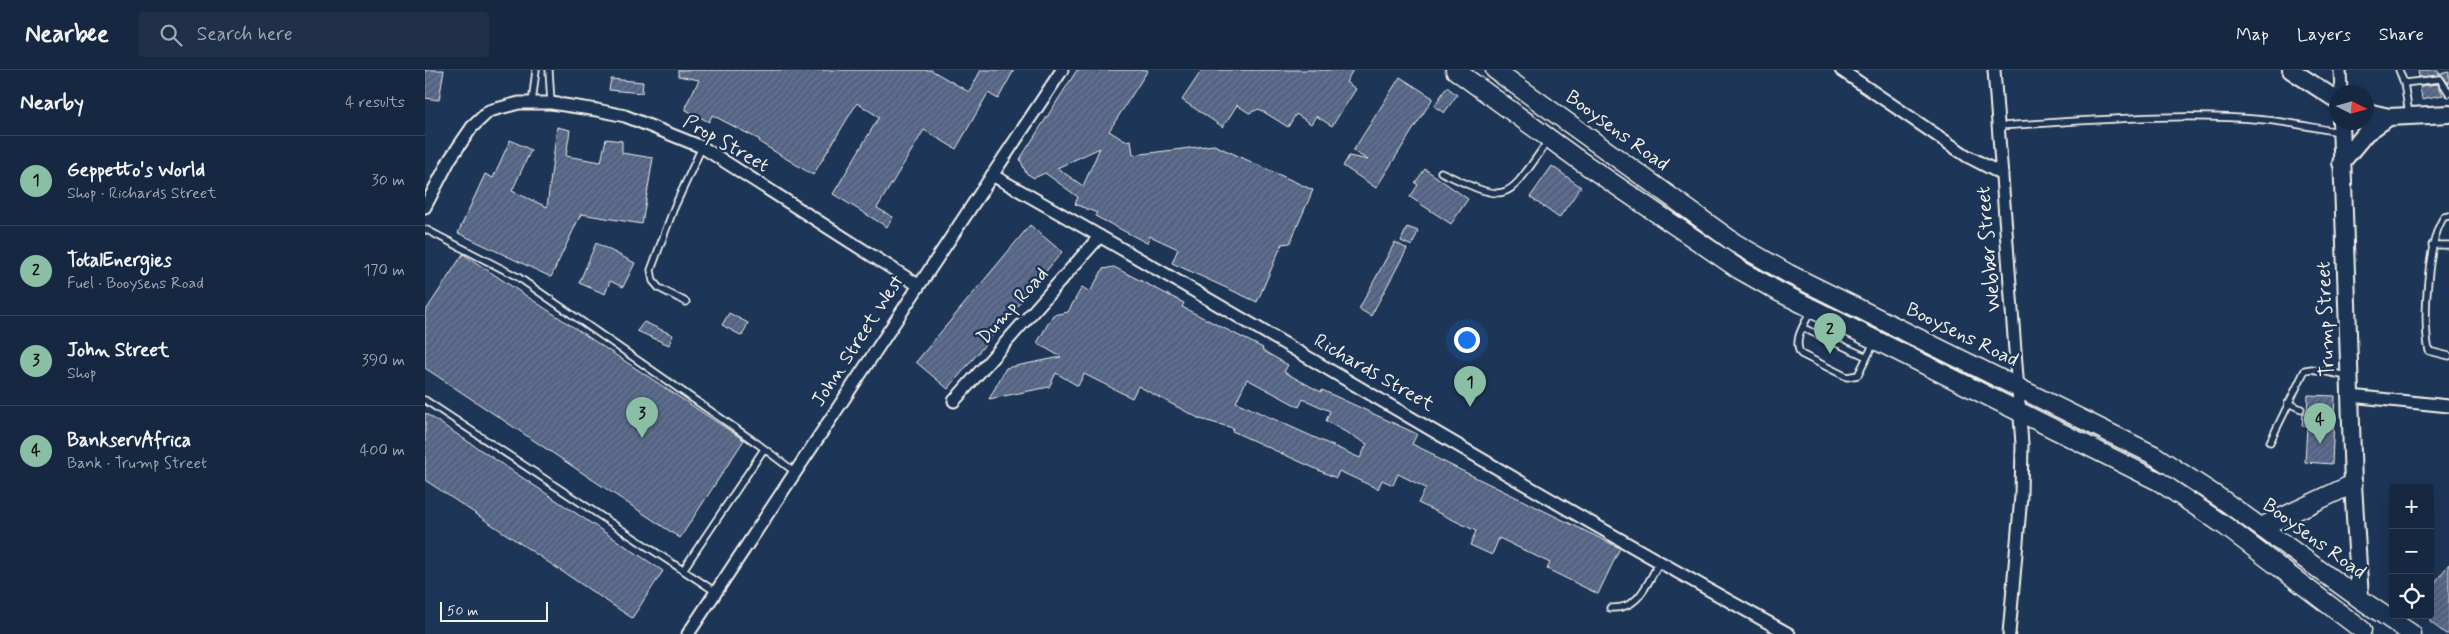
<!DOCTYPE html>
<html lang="en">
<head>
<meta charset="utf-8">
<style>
	:root { --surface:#162841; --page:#1f3048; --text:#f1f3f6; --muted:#9ea6b1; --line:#35445a; --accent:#8abfa5 }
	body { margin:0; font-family:Mynerve,sans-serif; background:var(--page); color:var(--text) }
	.controls { position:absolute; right:15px; bottom:15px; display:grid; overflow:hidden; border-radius:5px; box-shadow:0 5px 20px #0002 }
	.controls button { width:45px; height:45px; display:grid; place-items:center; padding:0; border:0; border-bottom:1px solid var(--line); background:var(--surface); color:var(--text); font:25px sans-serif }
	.compass { position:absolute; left:1904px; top:15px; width:45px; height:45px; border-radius:50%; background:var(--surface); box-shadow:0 5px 20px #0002; rotate:95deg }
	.scale { position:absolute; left:15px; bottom:12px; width:108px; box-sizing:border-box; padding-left:5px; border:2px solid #f4f1e8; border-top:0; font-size:14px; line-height:18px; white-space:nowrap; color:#f4f1e8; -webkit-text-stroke:4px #1d3557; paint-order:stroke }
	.you { position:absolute; left:1041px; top:269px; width:18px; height:18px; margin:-12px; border:4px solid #fff; border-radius:50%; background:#1a73e8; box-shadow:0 0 0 8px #1a73e833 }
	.badge { display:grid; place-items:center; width:32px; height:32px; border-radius:50%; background:var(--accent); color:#111; font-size:16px; font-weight:700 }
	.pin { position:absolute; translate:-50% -41px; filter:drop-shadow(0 1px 2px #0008) }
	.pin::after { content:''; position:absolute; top:26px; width:18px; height:15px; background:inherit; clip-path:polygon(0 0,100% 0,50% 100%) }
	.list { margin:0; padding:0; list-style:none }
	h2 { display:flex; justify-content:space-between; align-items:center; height:65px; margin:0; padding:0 20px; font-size:21px }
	h2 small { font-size:16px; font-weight:400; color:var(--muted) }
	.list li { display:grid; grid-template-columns:32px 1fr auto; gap:15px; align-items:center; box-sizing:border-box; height:90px; padding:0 20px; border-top:1px solid var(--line) }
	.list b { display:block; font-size:19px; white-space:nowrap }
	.list p { margin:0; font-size:16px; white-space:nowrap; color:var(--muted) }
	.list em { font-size:16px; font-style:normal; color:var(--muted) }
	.icon { flex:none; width:28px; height:28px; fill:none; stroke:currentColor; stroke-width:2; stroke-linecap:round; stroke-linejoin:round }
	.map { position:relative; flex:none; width:2024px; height:564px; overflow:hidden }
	header { display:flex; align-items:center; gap:30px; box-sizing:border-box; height:70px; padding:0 25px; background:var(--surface); border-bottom:1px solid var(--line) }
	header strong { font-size:24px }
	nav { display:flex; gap:28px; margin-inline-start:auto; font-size:18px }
	.search { width:350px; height:45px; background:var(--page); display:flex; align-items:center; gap:12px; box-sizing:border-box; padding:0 18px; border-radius:5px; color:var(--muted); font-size:19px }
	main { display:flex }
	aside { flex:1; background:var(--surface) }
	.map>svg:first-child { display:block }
	.building { fill:url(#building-hatch); stroke:#f4f1e8; fill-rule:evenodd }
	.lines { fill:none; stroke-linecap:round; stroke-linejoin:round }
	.lane-casing { stroke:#f4f1e8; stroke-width:9 }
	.street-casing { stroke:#f4f1e8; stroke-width:15 }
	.secondary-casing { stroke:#f4f1e8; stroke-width:20 }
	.primary-casing { stroke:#f4f1e8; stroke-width:21 }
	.lane { stroke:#1d3557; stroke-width:5.5 }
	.street { stroke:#1d3557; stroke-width:11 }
	.secondary { stroke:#1d3557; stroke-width:16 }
	.primary { stroke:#1d3557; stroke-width:18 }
	.labels { text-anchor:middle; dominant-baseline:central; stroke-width:5; stroke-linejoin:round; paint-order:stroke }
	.street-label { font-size:20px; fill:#f4f1e8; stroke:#1d3557 }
</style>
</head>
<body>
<header>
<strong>Nearbee</strong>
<div class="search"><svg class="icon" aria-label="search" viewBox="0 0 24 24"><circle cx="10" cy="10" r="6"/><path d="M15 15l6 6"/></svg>Search here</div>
<nav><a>Map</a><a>Layers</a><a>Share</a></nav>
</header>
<main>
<aside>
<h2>Nearby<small>4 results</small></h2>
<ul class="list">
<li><span class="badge">1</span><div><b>Geppetto's World</b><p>Shop · Richards Street</p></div><em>30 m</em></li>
<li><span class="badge">2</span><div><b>TotalEnergies</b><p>Fuel · Booysens Road</p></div><em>170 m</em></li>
<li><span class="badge">3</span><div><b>John Street</b><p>Shop</p></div><em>390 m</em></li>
<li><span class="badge">4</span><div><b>BankservAfrica</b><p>Bank · Trump Street</p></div><em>400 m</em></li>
</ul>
</aside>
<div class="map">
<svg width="2024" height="564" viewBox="0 0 2024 564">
	<defs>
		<pattern id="building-hatch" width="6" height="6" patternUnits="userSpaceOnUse" patternTransform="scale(1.25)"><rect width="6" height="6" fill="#5b6d91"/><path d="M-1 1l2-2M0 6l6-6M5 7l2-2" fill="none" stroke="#515968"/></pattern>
	</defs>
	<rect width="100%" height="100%" fill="#1d3557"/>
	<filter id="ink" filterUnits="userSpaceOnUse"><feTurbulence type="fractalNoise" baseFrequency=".02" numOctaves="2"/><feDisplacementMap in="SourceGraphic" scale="10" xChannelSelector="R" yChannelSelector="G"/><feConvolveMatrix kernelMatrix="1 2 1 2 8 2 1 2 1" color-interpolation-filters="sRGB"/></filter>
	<g filter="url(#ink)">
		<path class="building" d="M0,0H19L14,30L0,28Z
			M253,0H506L544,22L556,0H589L573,29L563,23L531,79L499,60L452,138L468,147L462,157L408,124L454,47L432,33L388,105L334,72L335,70L287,45L284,52L261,40L262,33L274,10L253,6Z
			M652,0H723L684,61L700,71L706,70L708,85L789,75L888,120L865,173L857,174L832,232L747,193L753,179L725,166L722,173L670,146L672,143L650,134L653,127L620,103L609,108L601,103L595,89ZM675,78L658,116L632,98Z
			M777,0H928L921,12L931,19L907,56L891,46L886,54L871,44L863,57L834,39L824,43L812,35L798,57L757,30Z
			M1993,0H2013L2014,4L2024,2V14L2017,5L1994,7Z
			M975,7L1008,28L951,118L918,96L924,86L943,90L928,81Z
			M186,9L218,12L217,23L184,20Z
			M2013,14L2018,25L1997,29L1995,16Z
			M1022,17L1032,25L1019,43L1009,36Z
			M132,57L145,60L141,86L176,92L181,69L197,71V83L228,88L217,154L156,144L126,207L33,163L60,104L68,108L85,70L106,80L87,121L122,137Z
			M1127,96L1156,117L1134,148L1105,127Z
			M1000,99L1043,129L1026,154L985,127L993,115L990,113Z
			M605,155L637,182L523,319L491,292Z
			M982,157L993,161L987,176L976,171Z
			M970,172L982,179L946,246L934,239Z
			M171,173L210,193L198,217L185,211L180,224L154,213Z
			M38,184L319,370L255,468L0,298V242Z
			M689,197L759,233L757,237L838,278L837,280L863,295L859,302L896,322L897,320L992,364L987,374L1010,385L1009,387L1195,478L1173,524L1122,499L1125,493L1074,468L1067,485L1045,475L1051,461L993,433L1001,418L973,404L968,415L957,410L953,419L914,401L911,408L807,361L808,358L775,349L713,316L707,328L659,304L653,316L631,303L624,317L564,329L581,298L636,287L612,273L628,245L643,242L657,217L665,222L678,199ZM822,309L874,337L878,329L905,341L901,351L942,374L935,388L811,332Z
			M304,243L323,253L317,266L297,255Z
			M219,252L248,265L244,275L212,261Z
			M1883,325L1910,326L1907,394L1880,392L1882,356H1877L1878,343H1882Z
			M0,343L238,501L207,548L0,410Z
			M2024,494V564H2021L2005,552V519Z"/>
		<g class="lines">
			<defs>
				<path id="lane" d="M124,0L126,33
					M1974,0L1979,13L1984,44
					M1979,13L2015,9L2024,23
					M107,33L111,0
					M1573,56C1661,51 1752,42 1840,50C1865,52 1890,58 1915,62
					M1016,102C1085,135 1080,132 1123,71
					M2024,146L2019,147C2002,171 1998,252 2004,281L2024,286
					M0,159L93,207L333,374L370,402
					M2007,175H2024
					M261,232L234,218L228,211L226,200L249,138L277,77
					M1386,241C1380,253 1367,271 1376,284L1422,307L1433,305L1450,271
					M1378,258L1442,287
					M0,330L291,522
					M1863,333L1876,339
					M1845,372L1880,300L1887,299L1922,306
					M258,500L339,379
					M1185,538C1214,540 1221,515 1234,493"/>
				<path id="street" d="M1416,0L1542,86L1577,104
					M1569,0L1597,374L1596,426L1584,564
					M1915,0L1916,22
					M567,105C835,255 1095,417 1364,564
					M0,137L25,89L47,57L64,41L94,33H126L172,40L200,46L277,77L493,215
					M1925,326L2024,336
					M529,331L675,166
					M263,564L637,0"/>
				<path id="secondary" d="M1866,0L1912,30
					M1942,42L1964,47L2024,44
					M1916,52L1928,414L1935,529
					M1916,93L1941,63L1964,47"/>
				<path id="primary" d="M1030,0L1151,88L1315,200L1354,222L1735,412L1800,456L1937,560
					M1070,0L1310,173L1364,204L1729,385L1798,430L1935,529L1987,564
					M1836,457L1928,414"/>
			</defs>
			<use href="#lane" class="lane-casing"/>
			<use href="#street" class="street-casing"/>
			<use href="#secondary" class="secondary-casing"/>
			<use href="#primary" class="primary-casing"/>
			<use href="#lane" class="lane"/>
			<use href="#street" class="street"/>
			<use href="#secondary" class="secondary"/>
			<use href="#primary" class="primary"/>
		</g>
	</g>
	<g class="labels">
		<g class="street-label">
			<text transform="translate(1192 61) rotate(36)">Booysens Road</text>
			<text transform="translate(301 74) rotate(30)">Prop Street</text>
			<text transform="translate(1564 179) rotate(-95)">Webber Street</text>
			<text transform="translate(588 236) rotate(-48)">Dump Road</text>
			<text transform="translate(1901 249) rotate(-92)">Trump Street</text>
			<text transform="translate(1537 265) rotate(26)">Booysens Road</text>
			<text transform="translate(433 271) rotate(-57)">John Street West</text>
			<text transform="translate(949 303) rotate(30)">Richards Street</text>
			<text transform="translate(1889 469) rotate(36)">Booysens Road</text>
		</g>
	</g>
</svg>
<div class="controls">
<button>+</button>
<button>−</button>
<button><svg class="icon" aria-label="locate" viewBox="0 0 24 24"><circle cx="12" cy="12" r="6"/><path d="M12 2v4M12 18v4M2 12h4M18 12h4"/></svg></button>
</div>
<svg class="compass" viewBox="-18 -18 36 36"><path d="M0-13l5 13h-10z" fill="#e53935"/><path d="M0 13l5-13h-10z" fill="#9ea6b1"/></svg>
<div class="scale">50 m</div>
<div class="you"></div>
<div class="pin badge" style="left:1045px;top:337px">1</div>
<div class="pin badge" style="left:1405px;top:284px">2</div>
<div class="pin badge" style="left:217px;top:368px">3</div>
<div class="pin badge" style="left:1895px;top:374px">4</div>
</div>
</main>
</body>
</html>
